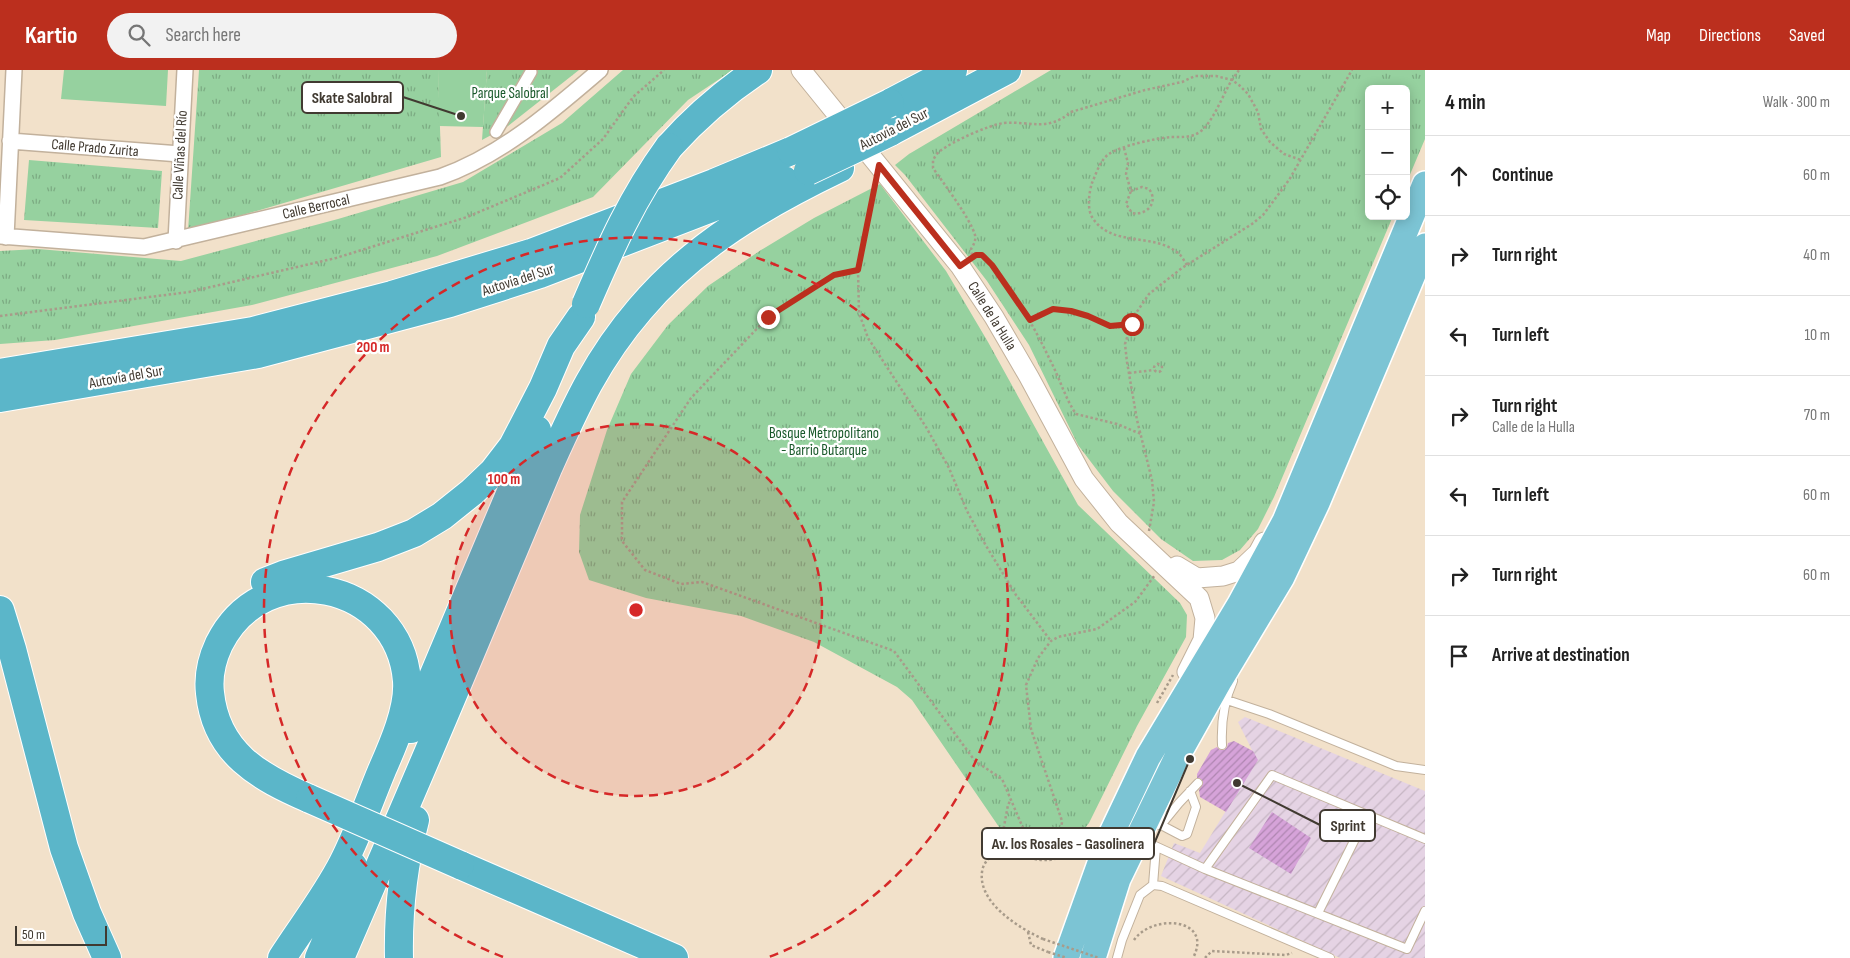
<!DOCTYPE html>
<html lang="en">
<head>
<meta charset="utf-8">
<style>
	:root { --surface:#fff; --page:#f2f2f2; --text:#222; --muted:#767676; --line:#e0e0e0; --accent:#bb2f1e }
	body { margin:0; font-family:"Sofia Sans Condensed",sans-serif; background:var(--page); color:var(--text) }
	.controls { position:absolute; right:15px; top:15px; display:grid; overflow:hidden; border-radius:8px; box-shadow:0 2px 12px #0003 }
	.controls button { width:45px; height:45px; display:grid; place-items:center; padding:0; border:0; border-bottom:1px solid var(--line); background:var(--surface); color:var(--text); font:25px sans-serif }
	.scale { position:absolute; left:15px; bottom:12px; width:92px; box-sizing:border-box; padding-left:5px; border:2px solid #413a31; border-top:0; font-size:14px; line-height:18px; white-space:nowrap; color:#413a31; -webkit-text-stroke:4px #fff; paint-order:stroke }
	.stop { position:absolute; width:15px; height:15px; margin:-11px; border:4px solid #bb2f1e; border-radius:50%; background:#fff }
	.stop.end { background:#bb2f1e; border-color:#fff; box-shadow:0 1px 5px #0008 }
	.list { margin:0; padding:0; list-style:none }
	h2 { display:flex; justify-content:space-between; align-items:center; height:65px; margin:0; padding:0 20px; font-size:21px }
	h2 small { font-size:16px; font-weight:400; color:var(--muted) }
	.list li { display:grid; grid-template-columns:32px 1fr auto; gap:15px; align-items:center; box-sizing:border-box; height:80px; padding:0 20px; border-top:1px solid var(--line) }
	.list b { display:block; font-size:19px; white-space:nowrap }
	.list p { margin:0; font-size:16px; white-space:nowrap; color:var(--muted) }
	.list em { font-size:16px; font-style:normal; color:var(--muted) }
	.icon { flex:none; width:28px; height:28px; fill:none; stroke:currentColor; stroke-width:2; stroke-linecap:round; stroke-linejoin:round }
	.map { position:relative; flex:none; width:1425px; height:888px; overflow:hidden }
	header { display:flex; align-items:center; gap:30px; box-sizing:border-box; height:70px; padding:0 25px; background:var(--accent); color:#fff }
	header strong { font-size:24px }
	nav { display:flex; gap:28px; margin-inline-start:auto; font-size:18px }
	.search { width:350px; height:45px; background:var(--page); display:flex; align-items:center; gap:12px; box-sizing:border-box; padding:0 18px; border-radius:28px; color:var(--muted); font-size:19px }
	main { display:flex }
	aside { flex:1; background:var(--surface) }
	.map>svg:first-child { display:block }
	.industrial { fill:url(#industrial-furrows) }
	.grass { fill:url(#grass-tufts) }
	.garden { fill:#96d19f }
	.building { fill:url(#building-hatch) }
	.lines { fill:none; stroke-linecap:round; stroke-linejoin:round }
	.service-casing { stroke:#c2b19c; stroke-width:10 }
	.pedestrian-casing { stroke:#c2b19c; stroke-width:14 }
	.minor-casing { stroke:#c2b19c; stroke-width:18 }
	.tertiary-casing { stroke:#c2b19c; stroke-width:21 }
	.trunk-casing { stroke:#fff; stroke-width:28 }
	.motorway-casing { stroke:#fff; stroke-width:30 }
	.path { stroke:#a89b8a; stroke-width:2.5; stroke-dasharray:2.5 2.5; stroke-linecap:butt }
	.service { stroke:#fff; stroke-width:8 }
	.pedestrian { stroke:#fff; stroke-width:11 }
	.minor { stroke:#fff; stroke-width:15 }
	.tertiary { stroke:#fff; stroke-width:19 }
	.trunk { stroke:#7cc4d4; stroke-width:25 }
	.motorway { stroke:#5bb6c9; stroke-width:28 }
	.motorway-bridge-casing { stroke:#fff; stroke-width:30; stroke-linecap:butt }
	.path-bridge { stroke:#a89b8a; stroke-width:2.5; stroke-dasharray:2.5 2.5; stroke-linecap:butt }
	.motorway-bridge { stroke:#5bb6c9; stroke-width:28 }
	.route { stroke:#bb2f1e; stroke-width:6 }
	.ring { fill:none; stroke:#d62828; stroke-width:2.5; stroke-dasharray:9 6 }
	.labels { text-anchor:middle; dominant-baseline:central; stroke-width:4.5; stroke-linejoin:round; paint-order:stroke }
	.park-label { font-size:15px; fill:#185829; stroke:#fff }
	.street-label { font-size:15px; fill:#413a31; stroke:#fff }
	.centre { fill:#d62828; stroke:#fff; stroke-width:2.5 }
	.ring-label { font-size:15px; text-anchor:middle; font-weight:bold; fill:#d62828; stroke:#fff; stroke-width:4.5; stroke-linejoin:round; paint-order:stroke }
	.leader { fill:none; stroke:#413a31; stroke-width:2 }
	.callout-dot { fill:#413a31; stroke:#fff; stroke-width:2 }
	.callout { fill:#fff; stroke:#413a31; stroke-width:2 }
	.callout-label { font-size:16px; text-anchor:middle; font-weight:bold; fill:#413a31 }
</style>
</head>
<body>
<header>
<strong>Kartio</strong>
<div class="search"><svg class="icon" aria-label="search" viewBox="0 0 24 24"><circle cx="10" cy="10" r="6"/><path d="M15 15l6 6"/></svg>Search here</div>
<nav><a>Map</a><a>Directions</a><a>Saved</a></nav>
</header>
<main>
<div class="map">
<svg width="1425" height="888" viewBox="0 0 1425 888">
	<defs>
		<pattern id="industrial-furrows" width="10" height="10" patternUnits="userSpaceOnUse" patternTransform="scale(1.25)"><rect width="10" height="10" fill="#e5d3e4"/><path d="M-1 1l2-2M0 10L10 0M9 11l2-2" fill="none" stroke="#c6b6c4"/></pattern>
		<pattern id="grass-tufts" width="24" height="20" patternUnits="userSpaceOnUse" patternTransform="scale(1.25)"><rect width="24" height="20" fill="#96d19f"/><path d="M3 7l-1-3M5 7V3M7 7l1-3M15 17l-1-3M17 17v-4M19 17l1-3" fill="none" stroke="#7cab82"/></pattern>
		<pattern id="building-hatch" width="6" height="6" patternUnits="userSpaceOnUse" patternTransform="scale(1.25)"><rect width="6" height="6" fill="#d6a3d9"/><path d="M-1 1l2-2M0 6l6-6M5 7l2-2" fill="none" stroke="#af86b1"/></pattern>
	</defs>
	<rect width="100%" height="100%" fill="#f2e1ca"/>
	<path class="industrial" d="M1245,647L1425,721V888H1340L1161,806L1174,773L1200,783L1257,690L1238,652Z"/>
	<path class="grass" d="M199,0H438L441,87L188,161Z
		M487,0H579L508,56L482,70Z
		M623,0H733L688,30L593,127L437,186L252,235L55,270L0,274V181L38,179L181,191L338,149L463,112L562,53Z
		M1051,0H1425V69L1406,114V19H1369V146H1393L1274,427L1258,459L1240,480L1222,490L1193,491L1161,469L1113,421L1078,375L1029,275L987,211L905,105L895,95L909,84Z
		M29,90L162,101L158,158L24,150Z
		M880,114L946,201L988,272L1078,435L1180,533L1187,545L1186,567L1137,656L1089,753L1074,772L1051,784L1034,781L1010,773L912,630L897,617L814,572L741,546L646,528L589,510L579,482L580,445L607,360L631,304L668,255L708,216L761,180L814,148Z"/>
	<path class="garden" d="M64,0H168L166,36L61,29Z
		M438,0H487L483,57L439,56Z"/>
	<path class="building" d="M1234,671L1253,681L1258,690L1226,742L1200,727L1199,720L1203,712L1201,709L1197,708V704L1211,680L1217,677L1220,680H1224L1227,677L1228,673Z
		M1272,742L1311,768L1291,804L1249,778Z"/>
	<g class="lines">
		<defs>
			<path id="service" d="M1227,630L1269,644L1396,696L1425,700
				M1222,675C1221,654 1224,631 1233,611
				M1158,755H1161L1179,733L1198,713
				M1161,755L1182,766L1187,764L1196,737L1190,721
				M1142,770L1205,799L1407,879L1425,841
				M1205,799L1272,705L1425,769
				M1153,815L1156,777
				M1318,843L1367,745
				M1117,888L1122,870L1140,825L1153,815L1162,816L1330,888"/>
			<path id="pedestrian" d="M496,62L531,2"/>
			<path id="minor" d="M10,71L180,84
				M0,166L144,177L440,107C502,85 551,42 600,0
				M6,167L14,0
				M176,171L185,0"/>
			<path id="tertiary" d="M801,0L960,196L994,247L1029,307L1084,409L1119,453L1199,528L1205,548L1203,570L1187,602
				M1177,496L1197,508L1223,506L1239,501L1258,483L1264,472"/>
			<path id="trunk" d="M1066,888L1108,771L1148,687L1240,534L1285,451L1425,114
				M1093,888L1118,809L1179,683L1220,610L1282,507L1317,433L1425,176"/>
			<path id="motorway" d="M890,33L953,0
				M890,62L1007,0
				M669,77C696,47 725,22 758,0
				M0,303L253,261L392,225L531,183L714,113L791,81
				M0,328L258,284L450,233L540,204L784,110
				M265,512L283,505L378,477L414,463L442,446L472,422L493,402L513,376L543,318L561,276L581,247
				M0,540L12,579L64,778L87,843L107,888
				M411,659L537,360
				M460,795L674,888
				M282,888C302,857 326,826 343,793C358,764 369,731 382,700C393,675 409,639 407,611C399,511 264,483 219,574C212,589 208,606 210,623C216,683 259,707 310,729
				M319,888L337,846L353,796
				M340,888C390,772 440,657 488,541C508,493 528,445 548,398C575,338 596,290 640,239C694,175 765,134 840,98
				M399,888C398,841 403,796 415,750"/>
		</defs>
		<use href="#service" class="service-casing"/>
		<use href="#pedestrian" class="pedestrian-casing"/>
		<use href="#minor" class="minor-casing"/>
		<use href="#tertiary" class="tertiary-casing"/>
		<use href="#trunk" class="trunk-casing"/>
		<use href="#motorway" class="motorway-casing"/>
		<path class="path" d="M1124,78L1128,93L1126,104L1131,121L1126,134L1132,143C1147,146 1159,132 1149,119L1142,117L1131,121
			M875,116L858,200L834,205L768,247L691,328L622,432V471L645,500L681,514L702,512L894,581L975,691L1002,709L1026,765L1046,775L1061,764L1062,751L1031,659L1026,615L1038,588L1051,571L1058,567L1097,559L1135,532L1155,505
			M972,185L971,179C974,174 976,171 975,165C970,148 944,114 933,98V90C935,87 937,83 940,81C953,71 989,55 1004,53C1032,51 1047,62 1071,42L1145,20L1182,12L1195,6H1216L1232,10L1239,15L1248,24L1258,42L1261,59L1270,72L1284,84L1301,90
			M973,187L976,185H982C1011,216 1033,254 1051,292C1060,309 1065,328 1076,344L1117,354L1141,364
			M1187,195C1184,191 1182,186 1178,183C1153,162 1111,178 1092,147C1087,139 1089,122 1092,113C1096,104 1100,90 1109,84C1120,76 1157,68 1171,67C1182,67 1192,68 1201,61C1212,52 1220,32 1227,19C1230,12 1235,6 1239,0
			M858,200L859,243L868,268L926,357L949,398L967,441L985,474L1016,525L1051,571
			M0,246L189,222L336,188L467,147L560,108L603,69L633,27L664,0
			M1030,250L1053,239L1071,241L1088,246L1110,256L1131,254
			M1154 298a4 4 0 1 1 8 0a4 4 0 1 1-8 0Z
			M1129,303L1154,300
			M1149,461L1154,432L1152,410L1137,350L1127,292L1125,274L1134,246L1149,224L1182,198L1252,154L1263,145L1289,110L1352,0
			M1157,633L1173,605
			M1012,782L1026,765
			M999,783L1008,735L1011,729
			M1028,862L1031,875L1048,882
			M1043,869C1019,858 978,833 982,802C983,794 988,788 995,784C1002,780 1010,781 1017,784C1053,797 1066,789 1091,762
			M1134,870C1153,843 1214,848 1193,888
			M1205,888L1212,881L1286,885L1292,883"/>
		<use href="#service" class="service"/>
		<use href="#pedestrian" class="pedestrian"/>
		<use href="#minor" class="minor"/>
		<use href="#tertiary" class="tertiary"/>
		<use href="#trunk" class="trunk"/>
		<use href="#motorway" class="motorway"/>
		<defs>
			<path id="motorway-bridge" d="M791,81L890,33
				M808,101L890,62
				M586,234C611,176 632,128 669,77
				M310,729L460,795"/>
		</defs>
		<use href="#motorway-bridge" class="motorway-bridge-casing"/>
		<path class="path-bridge" d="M1043,869L1099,888
			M1048,882L1067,888"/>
		<use href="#motorway-bridge" class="motorway-bridge"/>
	</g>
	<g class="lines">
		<path class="route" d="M768,247L834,205L858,200L879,95L960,196L976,185H982L992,195L1030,250L1053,239L1071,241L1088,246L1110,256L1132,254"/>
	</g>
	<circle cx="636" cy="540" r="186" fill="#d62828" fill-opacity=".12"/>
	<g class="ring">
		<circle cx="636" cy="540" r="186"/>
		<path d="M503 887A372 372 0 1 1 769 887"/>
	</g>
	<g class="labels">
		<g class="park-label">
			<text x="510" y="23">Parque Salobral</text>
			<text x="824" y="363">Bosque Metropolitano<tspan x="824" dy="17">- Barrio Butarque</tspan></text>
		</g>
		<g class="street-label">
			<text transform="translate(894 59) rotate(-27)">Autovía del Sur</text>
			<text transform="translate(95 78) rotate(5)">Calle Prado Zurita</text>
			<text transform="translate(180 85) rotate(-87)">Calle Viñas del Río</text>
			<text transform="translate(316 137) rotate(-13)">Calle Berrocal</text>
			<text transform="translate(518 210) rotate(-18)">Autovía del Sur</text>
			<text transform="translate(992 246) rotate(58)">Calle de la Hulla</text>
			<text transform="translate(126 307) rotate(-10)">Autovía del Sur</text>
		</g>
	</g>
	<circle cx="636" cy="540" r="8" class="centre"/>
	<g class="ring-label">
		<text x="373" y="282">200 m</text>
		<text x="504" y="414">100 m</text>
	</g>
	<path class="leader" d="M461 46L403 27M1237 713L1320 755M1190 689L1154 774"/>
	<g class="callout-dot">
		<circle cx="461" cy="46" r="5"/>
		<circle cx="1237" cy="713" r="5"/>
		<circle cx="1190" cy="689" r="5"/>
	</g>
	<g class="callout">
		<rect x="302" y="12" width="101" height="31" rx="5"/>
		<rect x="1320" y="740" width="55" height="31" rx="5"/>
		<rect x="982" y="758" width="172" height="31" rx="5"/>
	</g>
	<g class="callout-label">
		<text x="352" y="33">Skate Salobral</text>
		<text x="1348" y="761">Sprint</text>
		<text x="1068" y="779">Av. los Rosales - Gasolinera</text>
	</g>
</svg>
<div class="controls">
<button>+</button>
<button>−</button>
<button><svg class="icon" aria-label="locate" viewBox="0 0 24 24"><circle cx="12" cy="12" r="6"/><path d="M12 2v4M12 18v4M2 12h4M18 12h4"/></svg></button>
</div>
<div class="scale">50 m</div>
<div class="stop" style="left:1132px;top:254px"></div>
<div class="stop end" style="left:768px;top:247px"></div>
</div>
<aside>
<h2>4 min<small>Walk · 300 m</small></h2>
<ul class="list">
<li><svg class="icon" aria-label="ahead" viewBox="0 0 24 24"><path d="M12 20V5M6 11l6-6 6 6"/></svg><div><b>Continue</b></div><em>60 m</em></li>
<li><svg class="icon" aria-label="right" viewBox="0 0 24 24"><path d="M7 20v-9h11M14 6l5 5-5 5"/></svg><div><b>Turn right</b></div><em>40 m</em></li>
<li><svg class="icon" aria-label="left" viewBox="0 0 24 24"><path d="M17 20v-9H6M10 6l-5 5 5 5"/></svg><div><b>Turn left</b></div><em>10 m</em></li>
<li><svg class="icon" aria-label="right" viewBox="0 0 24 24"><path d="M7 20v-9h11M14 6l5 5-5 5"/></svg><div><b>Turn right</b><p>Calle de la Hulla</p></div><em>70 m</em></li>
<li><svg class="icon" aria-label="left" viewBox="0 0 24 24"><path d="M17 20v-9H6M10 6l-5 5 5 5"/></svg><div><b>Turn left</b></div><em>60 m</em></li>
<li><svg class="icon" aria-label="right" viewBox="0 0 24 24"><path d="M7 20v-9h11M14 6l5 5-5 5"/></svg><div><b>Turn right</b></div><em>60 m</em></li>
<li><svg class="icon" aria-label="arrive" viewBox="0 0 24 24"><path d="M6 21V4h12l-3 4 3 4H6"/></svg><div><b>Arrive at destination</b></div></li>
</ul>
</aside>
</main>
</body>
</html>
